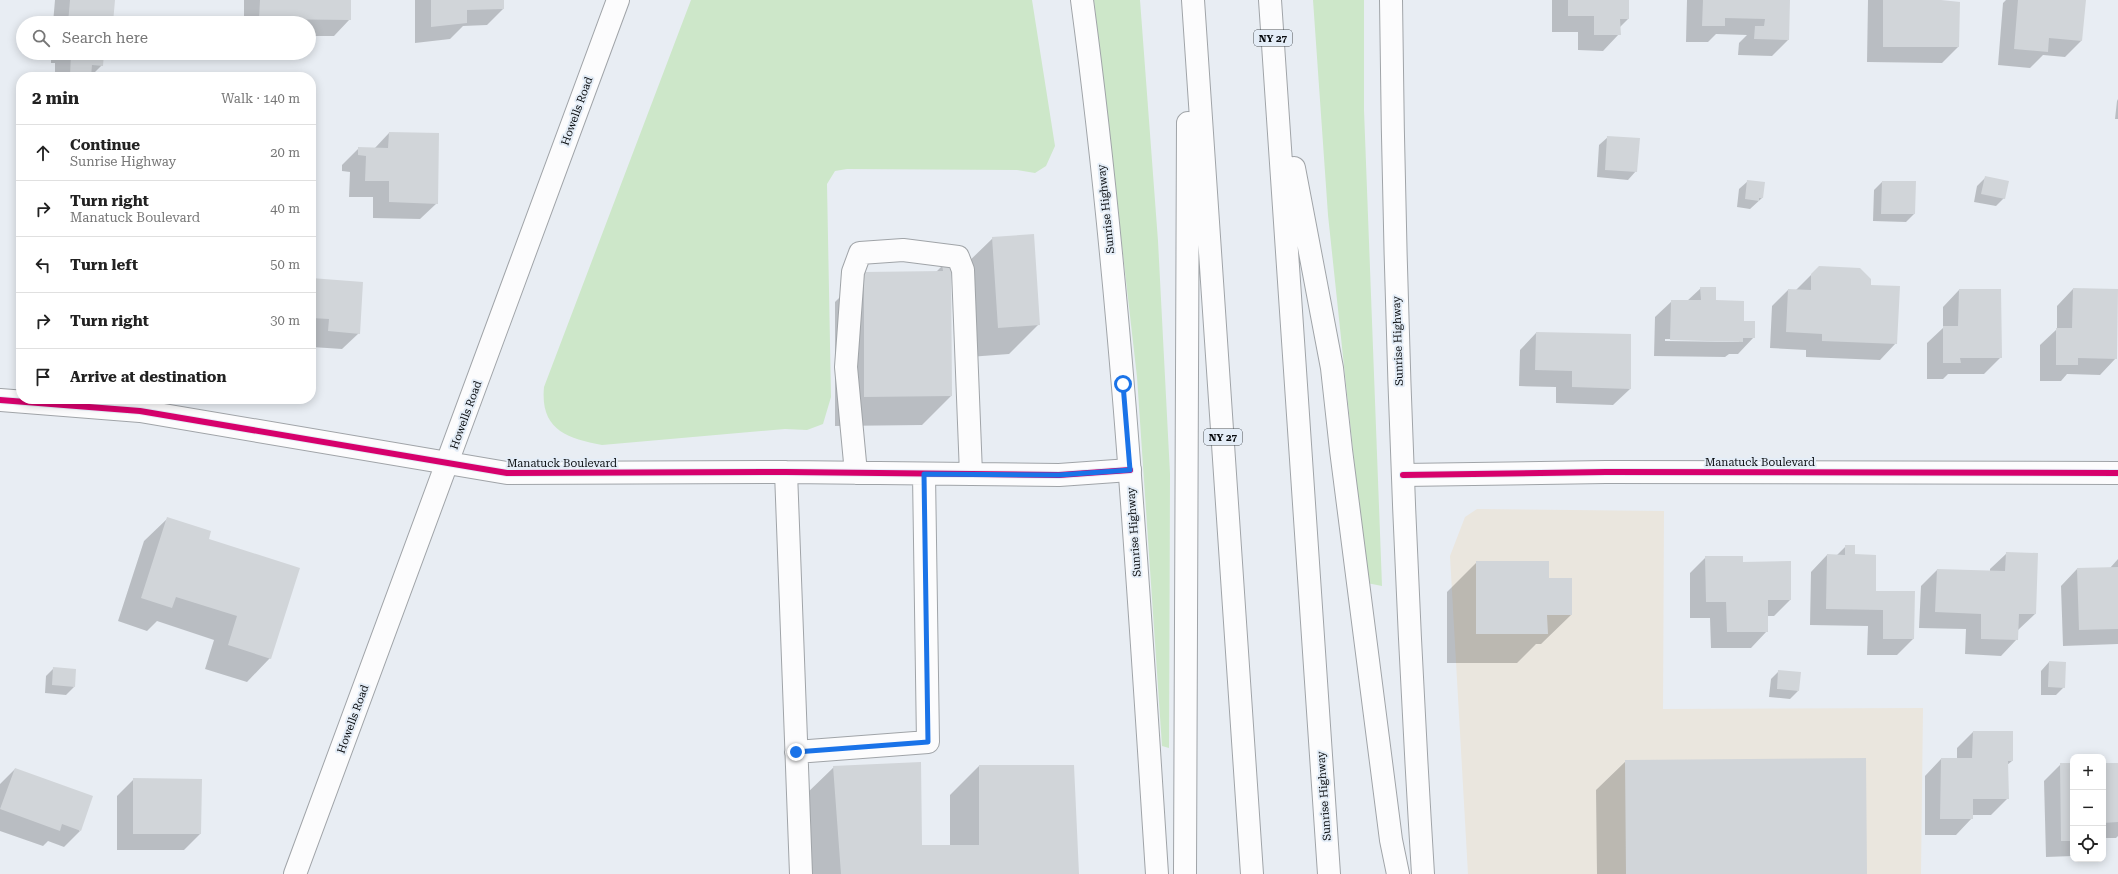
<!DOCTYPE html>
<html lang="en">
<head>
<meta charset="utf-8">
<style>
	:root { --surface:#fff; --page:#f2f2f2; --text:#222; --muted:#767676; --line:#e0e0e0 }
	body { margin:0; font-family:"Roboto Serif",serif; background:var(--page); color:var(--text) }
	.controls { position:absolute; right:12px; bottom:12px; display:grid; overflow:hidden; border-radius:8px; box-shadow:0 2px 10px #0003 }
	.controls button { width:36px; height:36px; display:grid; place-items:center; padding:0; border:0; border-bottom:1px solid var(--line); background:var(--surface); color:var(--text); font:20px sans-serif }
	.stop { position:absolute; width:12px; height:12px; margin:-9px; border:3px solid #1a73e8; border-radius:50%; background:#fff }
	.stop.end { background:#1a73e8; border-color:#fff; box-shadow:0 1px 4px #0008 }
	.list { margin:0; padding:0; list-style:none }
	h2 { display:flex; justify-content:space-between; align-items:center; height:52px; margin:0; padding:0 16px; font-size:17px }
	h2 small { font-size:13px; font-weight:400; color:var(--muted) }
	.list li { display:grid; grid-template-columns:26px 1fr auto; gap:12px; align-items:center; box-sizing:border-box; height:56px; padding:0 16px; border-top:1px solid var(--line) }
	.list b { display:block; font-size:15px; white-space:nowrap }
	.list p { margin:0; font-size:13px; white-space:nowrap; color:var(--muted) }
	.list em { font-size:13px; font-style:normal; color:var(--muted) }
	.icon { flex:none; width:22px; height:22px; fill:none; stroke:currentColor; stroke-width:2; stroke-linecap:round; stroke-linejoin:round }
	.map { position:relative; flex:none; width:2118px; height:874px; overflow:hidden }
	.search { position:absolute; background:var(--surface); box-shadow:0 2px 10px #0003; left:16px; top:16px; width:300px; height:44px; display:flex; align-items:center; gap:10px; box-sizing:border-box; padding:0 14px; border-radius:22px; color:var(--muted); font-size:15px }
	.panel { position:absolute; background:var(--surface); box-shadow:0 2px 10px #0003; left:16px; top:72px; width:300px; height:332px; border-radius:16px }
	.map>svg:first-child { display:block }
	.commercial { fill:#eae6de }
	.green { fill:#cde7c9 }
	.shadow { fill:#0003; fill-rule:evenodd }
	.building { fill:#d1d5d9 }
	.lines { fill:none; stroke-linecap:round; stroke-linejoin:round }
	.minor-casing { stroke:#a0a4a8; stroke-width:24 }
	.major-casing { stroke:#a0a4a8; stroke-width:24 }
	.highway-casing { stroke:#a0a4a8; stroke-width:24 }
	.minor { stroke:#fcfcfd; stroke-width:22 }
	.major { stroke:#fcfcfd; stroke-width:22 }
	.highway { stroke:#fcfcfd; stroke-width:22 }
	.cycleway-casing { stroke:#e4edf7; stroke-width:8 }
	.cycleway { stroke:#d6006c; stroke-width:6 }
	.route { stroke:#1a73e8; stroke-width:5 }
	.labels { text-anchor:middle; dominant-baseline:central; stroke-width:4; stroke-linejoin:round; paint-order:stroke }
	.shield { fill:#e4edf7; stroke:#4b5055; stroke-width:1 }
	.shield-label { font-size:10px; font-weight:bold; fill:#090c0f }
	.street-label { font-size:11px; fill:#090c0f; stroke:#e4edf7 }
</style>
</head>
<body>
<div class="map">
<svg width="2118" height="874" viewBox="0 0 2118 874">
	<rect width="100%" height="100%" fill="#e8edf3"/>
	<path class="commercial" d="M1477,509L1664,511L1663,709L1923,708L1921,874H1468L1450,556L1465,517Z"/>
	<path class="green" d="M691,0H1032L1055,146L1046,166L1035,173L1017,170L847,169L835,171L827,184L831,397L823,424L807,430L785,429L602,445C566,438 540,429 544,387Z
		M1094,0H1140L1158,241L1170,474L1169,748L1162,746L1137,377Z
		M1313,0H1364V110L1382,586L1367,583L1328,215Z"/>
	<path class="shadow" d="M55,0H114L112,23H53Z
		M244,0H350V19L334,36H309V23H244Z
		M415,0H503V9L487,25L463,26L450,39L415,43Z
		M1552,0H1628V19L1619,28V34L1603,51L1578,50V32H1552Z
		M1687,0H1789L1788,40L1772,56L1738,55L1739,43L1747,35L1716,34L1708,42H1686Z
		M1868,0H1940L1958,47L1942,63L1867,62Z
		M2006,0H2085L2081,41L2065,57L2043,55L2030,68L1998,65L2003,3Z
		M51,53H103L102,65L90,77H55V63H51Z
		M2118,99V119H2115L2117,101Z
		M389,133L437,203L420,219L373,218V197H349L350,172L342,171V165L359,148L374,149Z
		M1608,137L1636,171L1628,180L1597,177L1599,145Z
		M1986,177L2004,198L1996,206L1974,202L1977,186Z
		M1748,181L1762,198L1750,209L1737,207L1739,189Z
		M1882,182L1914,214L1906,222L1873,221L1874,190Z
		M993,238L1038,325L1009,354L969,357L963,267Z
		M943,265L951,396L922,425L835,426V302L864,273L936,272Z
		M1819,267L1870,286L1896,343L1880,360L1806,357V350L1770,348L1772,306L1788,290H1796Z
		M311,279L359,333L342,349L312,347Z
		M1701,288L1743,322L1754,337L1738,354H1729L1725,357L1654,356L1655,317L1672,301H1687ZM1665,339L1739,340V342L1665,341Z
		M2073,289L2116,358L2100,375L2067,374L2061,381H2040V345L2057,329V306Z
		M1959,290L2001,357L1984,374H1948L1943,379H1927V343L1943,328V307Z
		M1536,333L1630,389L1613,405L1556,403V387L1519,386L1520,350Z
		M168,518L208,540L270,658L247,682L205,669L214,640L157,621L147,631L118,621L144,541Z
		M1846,546L1854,555L1875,592L1913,639L1897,655H1867L1868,626L1810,625L1811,572L1827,555L1836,556Z
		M2007,553L2037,554L2035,614L2018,630L2017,639L2001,656L1965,654L1966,629L1919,628L1921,586L1937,570L1990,572V569Z
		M1706,557L1742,563L1790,600L1774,616H1767V631L1751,648H1711L1710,618H1690V573Z
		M2118,559V644L2063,646L2061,586L2077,569L2110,568Z
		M1477,562L1548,579L1571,615L1541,644H1536L1517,663H1447V592Z
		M2049,662L2064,687L2056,695H2041V671Z
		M54,668L74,687L66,695L45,693L46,676Z
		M1779,671L1798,691L1790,699L1769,697L1771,679Z
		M1973,732L2012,761L2007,765L2008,798L1991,815H1972V818L1956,835H1925V776L1941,759H1957V748Z
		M1626,761L1866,874H1597L1596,790Z
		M2061,764H2073V856L2046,857L2044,781Z
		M2103,764H2118V836L2116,838H2103Z
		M979,766H1073L1078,874H810L804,796L834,767L921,846H950V795Z
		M15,769L80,831L64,847L48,841L43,846L0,831V784Z
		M134,779L200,834L184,850H117V796Z"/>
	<path class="building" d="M70,0H115L113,23H68Z
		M260,0H351V20L259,19Z
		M431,0H504V9L467,10V23L431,27Z
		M1568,0H1629V19H1620L1621,35H1594V16H1568Z
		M1703,0H1790L1789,40L1754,39L1755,26H1764L1765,19L1725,18V26H1702Z
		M1883,0H1941L1960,2L1959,47H1883Z
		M2018,0H2086L2082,41L2049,38L2048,52L2014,49Z
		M71,53H104L103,66L92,65L91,77L70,76Z
		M389,132L439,133L438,204L389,202V181H365L366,156L358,155V147L388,148Z
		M1607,136L1640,138L1637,172L1605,170Z
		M1985,176L2009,181L2005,199L1981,194Z
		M1747,180L1765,182L1763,198H1759V201L1745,199Z
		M1882,181H1916L1915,214H1881Z
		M1034,234L1040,325L998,328L992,237Z
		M942,264H951L952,396L864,397V272L943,271Z
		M1819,266L1860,268L1871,279V285L1900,286L1897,344L1822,341V334L1786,332L1788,289L1811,290V274Z
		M311,278L363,282L360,334L328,331L329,319L311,318Z
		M1700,287H1716V300L1744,301V321H1755V338H1743V342L1670,340L1671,300H1701Z
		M2073,288L2118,289L2117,359L2078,358V365H2056V328H2072Z
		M1959,289H2001L2002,358H1960L1961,363H1943V326H1958Z
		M1536,332L1631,334V389L1572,387V371L1535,370Z
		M167,517L211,531L209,539L300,568L271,659L228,645L237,616L176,597L172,608L141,598Z
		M1845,545H1855V554L1876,555V591H1915L1914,639H1883V610L1826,609L1827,554L1845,555Z
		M2006,552L2038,553L2036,614H2019L2018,640L1981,639V614L1935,612L1937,569L2005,571Z
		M1705,556H1743V562L1791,561V600H1768V632H1727L1726,602H1706Z
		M1476,561H1549V578H1572V615H1547L1548,634H1476Z
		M2118,567V629L2079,630L2077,568Z
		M2049,661L2066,662L2065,688L2048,687Z
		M53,667L76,669L75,687L52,685Z
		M1778,670L1801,672L1799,691L1777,689Z
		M1973,731H2013V761H2008L2009,799H1973V819H1940L1941,758H1972Z
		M1866,758L1867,874H1626L1625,760Z
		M921,762L922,845H979V765H1074L1079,874H841L833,766Z
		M2060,763H2073V841H2061Z
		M2103,763H2118V822L2103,823Z
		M15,768L93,796L81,831L62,824L60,831L0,809Z
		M133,778L202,779L201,834H133Z"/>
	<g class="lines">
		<defs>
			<path id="minor" d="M0,400L140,411L507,473L786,472L1059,475L1130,470
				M786,472L801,874
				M856,473L846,367L853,272L860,253L903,250L958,257L963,270L971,474
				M1403,475L1606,472L2118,473
				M796,752L928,742L924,474"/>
			<path id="major" d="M1082,0C1121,290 1138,582 1157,874
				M1391,0C1394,292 1405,583 1423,874
				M295,874L618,0"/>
			<path id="highway" d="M1193,0L1252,874
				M1270,0L1329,874
				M1294,168L1332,368L1341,450L1391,840L1398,874
				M1185,874L1188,123"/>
		</defs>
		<use href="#minor" class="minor-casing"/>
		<use href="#major" class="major-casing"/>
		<use href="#highway" class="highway-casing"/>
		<use href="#minor" class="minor"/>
		<use href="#major" class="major"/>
		<use href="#highway" class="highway"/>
		<defs>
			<path id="cycleway" d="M0,400L140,411L507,473L786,472L1059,475L1130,470
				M1403,475L1606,472L2118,473"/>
		</defs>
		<use href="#cycleway" class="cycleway-casing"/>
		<use href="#cycleway" class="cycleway"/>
	</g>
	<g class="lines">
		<path class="route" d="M796,752L928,742L924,474L1059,475L1130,470L1123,384"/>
	</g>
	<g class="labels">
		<g class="shield">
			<rect x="1254" y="30" width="38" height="16" rx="3"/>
			<rect x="1204" y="429" width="38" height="16" rx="3"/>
		</g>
		<g class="shield-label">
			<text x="1273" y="38">NY 27</text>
			<text x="1223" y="437">NY 27</text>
		</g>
		<g class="street-label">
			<text transform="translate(577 111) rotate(-70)">Howells Road</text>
			<text transform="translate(1106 209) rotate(-96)">Sunrise Highway</text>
			<text transform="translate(1398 341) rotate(-92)">Sunrise Highway</text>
			<text transform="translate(466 415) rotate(-70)">Howells Road</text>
			<text x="1760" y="462">Manatuck Boulevard</text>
			<text x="562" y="463">Manatuck Boulevard</text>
			<text transform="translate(1134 532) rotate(-94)">Sunrise Highway</text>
			<text transform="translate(353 719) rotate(-70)">Howells Road</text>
			<text transform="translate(1324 796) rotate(-94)">Sunrise Highway</text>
		</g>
	</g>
</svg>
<div class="controls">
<button>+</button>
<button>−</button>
<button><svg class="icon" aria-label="locate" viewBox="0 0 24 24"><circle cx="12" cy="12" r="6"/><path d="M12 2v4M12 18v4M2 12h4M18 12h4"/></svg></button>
</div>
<div class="stop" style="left:1123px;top:384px"></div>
<div class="stop end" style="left:796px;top:752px"></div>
<div class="search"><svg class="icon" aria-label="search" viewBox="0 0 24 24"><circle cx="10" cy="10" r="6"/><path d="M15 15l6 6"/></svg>Search here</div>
<section class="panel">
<h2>2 min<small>Walk · 140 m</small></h2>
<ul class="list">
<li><svg class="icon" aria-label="ahead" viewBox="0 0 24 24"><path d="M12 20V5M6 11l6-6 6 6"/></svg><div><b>Continue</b><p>Sunrise Highway</p></div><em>20 m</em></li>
<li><svg class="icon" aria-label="right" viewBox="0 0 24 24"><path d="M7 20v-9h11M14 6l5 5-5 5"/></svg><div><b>Turn right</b><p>Manatuck Boulevard</p></div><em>40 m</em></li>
<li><svg class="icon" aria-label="left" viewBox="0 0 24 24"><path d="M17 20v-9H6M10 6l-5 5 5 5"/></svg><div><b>Turn left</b></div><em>50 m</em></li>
<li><svg class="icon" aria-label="right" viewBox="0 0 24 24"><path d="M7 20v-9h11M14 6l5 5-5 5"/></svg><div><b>Turn right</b></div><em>30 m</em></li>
<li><svg class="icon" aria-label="arrive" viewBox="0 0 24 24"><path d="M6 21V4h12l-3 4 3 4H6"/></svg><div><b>Arrive at destination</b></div></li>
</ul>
</section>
</div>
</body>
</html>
